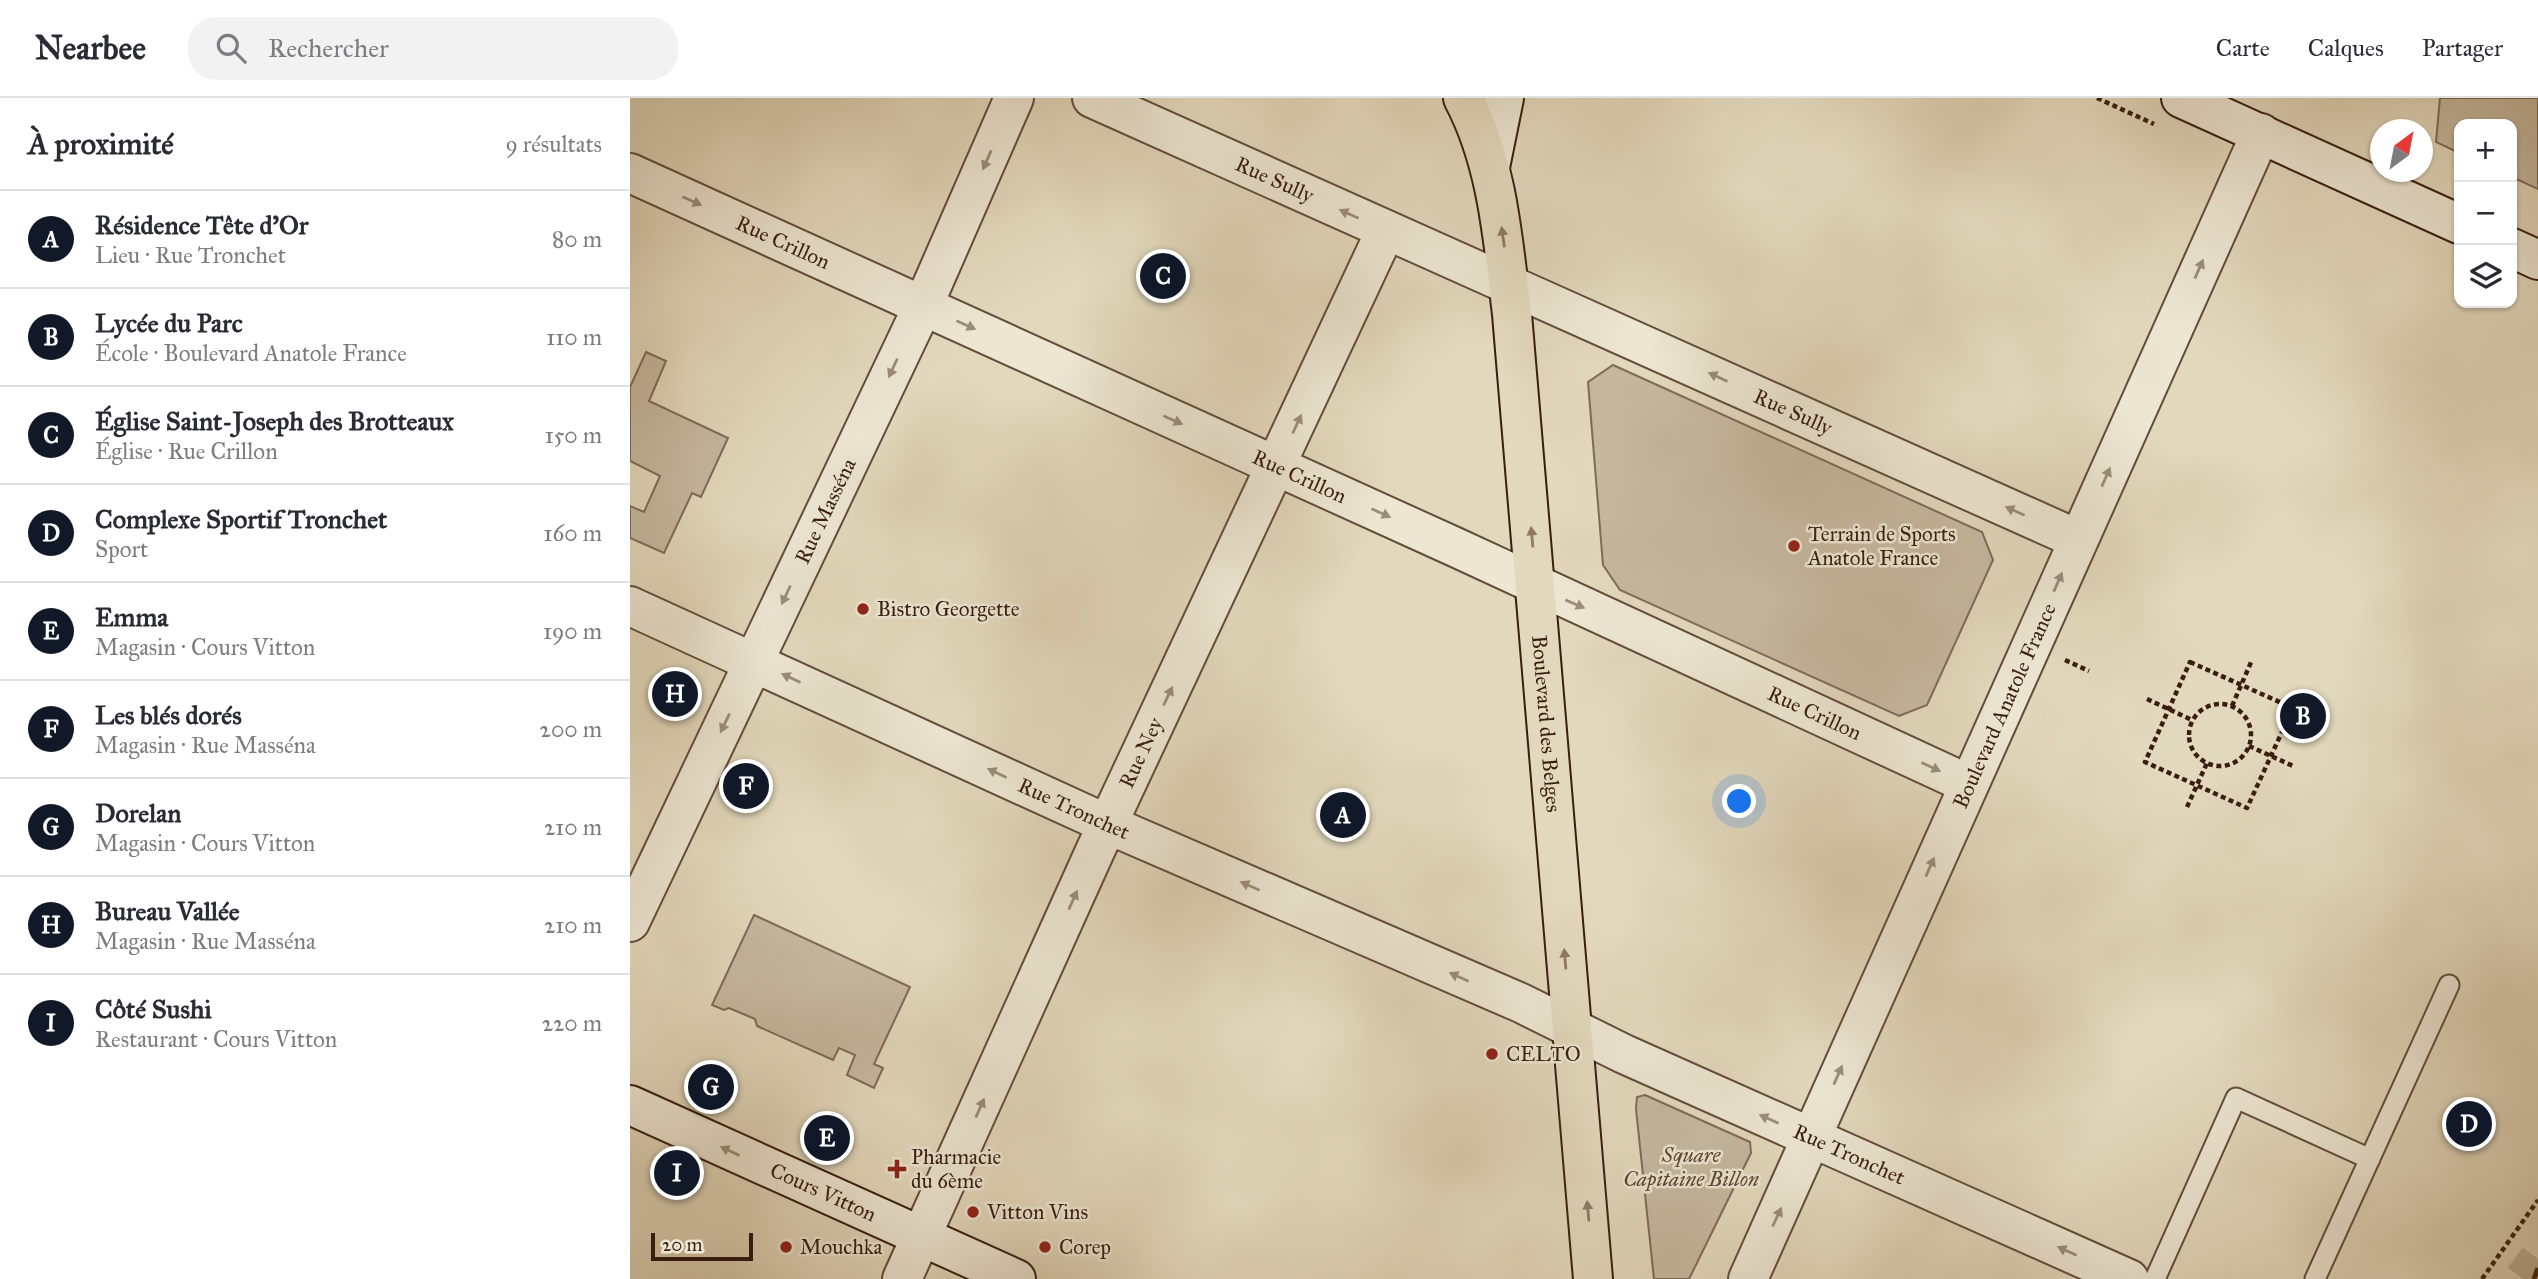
<!DOCTYPE html>
<html lang="fr">
<head>
<meta charset="utf-8">
<style>
	:root { --surface:#fff; --page:#f2f2f3; --text:#2b2b33; --muted:#7c7c81; --line:#e1e1e2; --accent:#111827 }
	body { margin:0; font-family:"IM FELL Great Primer",serif; background:var(--page); color:var(--text) }
	.controls { position:absolute; right:21px; top:21px; display:grid; overflow:hidden; border-radius:14px; box-shadow:0 2px 5px #0004 }
	.controls button { width:63px; height:63px; display:grid; place-items:center; padding:0; border:0; border-bottom:2px solid var(--line); background:var(--surface); color:var(--text); font:35px sans-serif }
	.compass { position:absolute; left:1740px; top:21px; width:63px; height:63px; border-radius:50%; background:var(--surface); box-shadow:0 2px 5px #0004; rotate:32deg }
	.scale { position:absolute; left:21px; bottom:18px; width:102px; box-sizing:border-box; padding-left:7px; border:4px solid #3a1d10; border-top:0; font-size:19px; line-height:24px; white-space:nowrap; color:#3a1d10; -webkit-text-stroke:5px #ece6d3; paint-order:stroke }
	.you { position:absolute; left:1110px; top:704px; width:24px; height:24px; margin:-18px; border:5px solid #fff; border-radius:50%; background:#1a73e8; box-shadow:0 0 0 10px #1a73e833 }
	.badge { display:grid; place-items:center; width:46px; height:46px; border-radius:50%; background:var(--accent); color:#fff; font-size:23px; font-weight:700 }
	.pin { position:absolute; translate:-50% -50%; border:4px solid #fff; box-shadow:0 2px 7px #0006 }
	.list { margin:0; padding:0; list-style:none }
	h2 { display:flex; justify-content:space-between; align-items:center; height:91px; margin:0; padding:0 28px; font-size:30px }
	h2 small { font-size:23px; font-weight:400; color:var(--muted) }
	.list li { display:grid; grid-template-columns:46px 1fr auto; gap:21px; align-items:center; box-sizing:border-box; height:98px; padding:0 28px; border-top:2px solid var(--line) }
	.list b { display:block; font-size:26px; white-space:nowrap }
	.list p { margin:0; font-size:23px; white-space:nowrap; color:var(--muted) }
	.list em { font-size:23px; font-style:normal; color:var(--muted) }
	.icon { flex:none; width:38px; height:38px; fill:none; stroke:currentColor; stroke-width:2; stroke-linecap:round; stroke-linejoin:round }
	.map { position:relative; flex:none; width:1908px; height:1181px; overflow:hidden }
	header { display:flex; align-items:center; gap:42px; box-sizing:border-box; height:98px; padding:0 35px; background:var(--surface); border-bottom:2px solid var(--line) }
	header strong { font-size:33px }
	nav { display:flex; gap:38px; margin-inline-start:auto; font-size:24px }
	.search { width:490px; height:63px; background:var(--page); display:flex; align-items:center; gap:18px; box-sizing:border-box; padding:0 24px; border-radius:28px; color:var(--muted); font-size:26px }
	main { display:flex }
	aside { flex:1; background:var(--surface) }
	.map>svg:first-child { display:block }
	.green { fill:#c5b89f; stroke:#806a58; stroke-width:2 }
	.lines { fill:none; stroke-linecap:round; stroke-linejoin:round }
	.secondary-tunnel { stroke:#c0b39a; stroke-width:38; stroke-dasharray:38 19; stroke-linecap:butt }
	.lane-casing { stroke:#644c3b; stroke-width:23 }
	.street-casing { stroke:#644c3b; stroke-width:42 }
	.secondary-casing { stroke:#3a1d10; stroke-width:42 }
	.primary-casing { stroke:#3a1d10; stroke-width:42 }
	.path { stroke:#3a1d10; stroke-width:4.5; stroke-dasharray:5 3.5; stroke-linecap:butt }
	.lane { stroke:#ece6d3; stroke-width:19 }
	.street { stroke:#ece6d3; stroke-width:38 }
	.secondary { stroke:#ece6d3; stroke-width:38 }
	.primary { stroke:#e2d8bc; stroke-width:38 }
	.rail { stroke:#3a1d10; stroke-width:5; stroke-dasharray:12 12; stroke-linecap:butt }
	.oneway { fill:#9c8c7b }
	.oneway2 { fill:#8e7a66 }
	.poi-dot { fill:#8f2418; stroke:#ece6d3; stroke-width:2.5 }
	.labels { text-anchor:middle; dominant-baseline:central; stroke-width:5; stroke-linejoin:round; paint-order:stroke }
	.street-label { font-size:21px; fill:#3a1d10; stroke:#ece6d3 }
	.poi-label { font-size:21px; fill:#3a1d10; stroke:#ece6d3; text-anchor:start }
	.park-label { font-size:21px; font-style:italic; fill:#5d4434; stroke:#ece6d3 }
</style>
</head>
<body>
<header>
<strong>Nearbee</strong>
<div class="search"><svg class="icon" aria-label="search" viewBox="0 0 24 24"><circle cx="10" cy="10" r="6"/><path d="M15 15l6 6"/></svg>Rechercher</div>
<nav><a>Carte</a><a>Calques</a><a>Partager</a></nav>
</header>
<main>
<aside>
<h2>À proximité<small>9 résultats</small></h2>
<ul class="list">
<li><span class="badge">A</span><div><b>Résidence Tête d'Or</b><p>Lieu · Rue Tronchet</p></div><em>80 m</em></li>
<li><span class="badge">B</span><div><b>Lycée du Parc</b><p>École · Boulevard Anatole France</p></div><em>110 m</em></li>
<li><span class="badge">C</span><div><b>Église Saint-Joseph des Brotteaux</b><p>Église · Rue Crillon</p></div><em>150 m</em></li>
<li><span class="badge">D</span><div><b>Complexe Sportif Tronchet</b><p>Sport</p></div><em>160 m</em></li>
<li><span class="badge">E</span><div><b>Emma</b><p>Magasin · Cours Vitton</p></div><em>190 m</em></li>
<li><span class="badge">F</span><div><b>Les blés dorés</b><p>Magasin · Rue Masséna</p></div><em>200 m</em></li>
<li><span class="badge">G</span><div><b>Dorelan</b><p>Magasin · Cours Vitton</p></div><em>210 m</em></li>
<li><span class="badge">H</span><div><b>Bureau Vallée</b><p>Magasin · Rue Masséna</p></div><em>210 m</em></li>
<li><span class="badge">I</span><div><b>Côté Sushi</b><p>Restaurant · Cours Vitton</p></div><em>220 m</em></li>
</ul>
</aside>
<div class="map">
<svg width="1908" height="1181" viewBox="0 0 1908 1181">
	<rect width="100%" height="100%" fill="#e2d8bc"/>
	<filter id="stains"><feTurbulence type="fractalNoise" baseFrequency=".00286" numOctaves="4"/><feColorMatrix values="0 0 0 0 .2 0 0 0 0 .09 0 0 0 0 .02 0 0 0 .5 -.17"/></filter>
	<radialGradient id="worn" r=".72"><stop offset=".6" stop-color="#630" stop-opacity="0"/><stop offset="1" stop-color="#630" stop-opacity=".3"/></radialGradient>
	<path class="green" d="M1810,0H1908V91L1882,79V26H1829V55L1806,44Z
		M16,254L36,263L19,303L98,340L71,399L62,395L34,455L0,440V408L14,414L30,378L0,363V289Z
		M983,267L1352,434L1363,462L1297,607L1269,618L990,492L973,467L958,284Z
		M124,817L280,889L244,966L253,970L244,990L217,977L225,957L209,950L203,962L127,928L125,921L99,910L94,912L82,907Z
		M1015,997L1120,1044L1121,1055L1059,1181H1024L1006,1011L1007,999Z"/>
	<g class="lines">
		<path class="secondary-tunnel" d="M1893,1181L1908,1161"/>
		<defs>
			<path id="lane" d="M1525,1181L1606,1000L1740,1061
				M1685,1181L1819,887"/>
			<g id="street">
				<path id="s1" d="M462,0L1447,441"/>
				<path id="s2" d="M0,75L825,449L1338,686"/>
				<path id="s3" d="M0,508L477,726L891,905L994,956L1499,1181"/>
				<path id="s4" d="M0,824L293,208L384,0"/>
				<path id="s5" d="M272,1181L465,753L756,132"/>
				<path id="s6" d="M1118,1181L1631,35"/>
			</g>
			<g id="secondary">
				<path d="M1551,0L1829,126"/>
				<path d="M860,69L874,0"/>
				<path d="M1882,150L1908,162"/>
				<path id="s7" d="M0,1007L386,1181"/>
			</g>
			<g id="primary">
				<path id="s8" d="M833,0C868,66 873,143 882,216L963,1181"/>
			</g>
		</defs>
		<use href="#lane" class="lane-casing"/>
		<use href="#street" class="street-casing"/>
		<use href="#secondary" class="secondary-casing"/>
		<use href="#primary" class="primary-casing"/>
		<path class="path" d="M1467,0L1524,26
			M1435,562L1459,573
			M1560,564L1663,610L1617,710L1515,664Z
			M1517,601L1562,622
			M1559 637a31 31 0 1 1 62 0a31 31 0 1 1-62 0Z
			M1602,608L1622,562
			M1619,648L1663,668
			M1557,709L1577,665
			M1852,1181L1908,1102"/>
		<use href="#lane" class="lane"/>
		<use href="#street" class="street"/>
		<use href="#secondary" class="secondary"/>
		<use href="#primary" class="primary"/>
		<path class="rail" d="M1904,1181L1908,1170"/>
	</g>
	<defs><path id="oneway-solid" d="M-6-.8H1V-3.2L6.5 0L1 3.2V.8H-6Z" transform="scale(1.75)"/></defs>
	<g class="oneway">
		<use href="#oneway-solid" transform="translate(357 62) rotate(114)"/>
		<use href="#oneway-solid" transform="translate(62 103) rotate(24)"/>
		<use href="#oneway-solid" transform="translate(719 116) rotate(-156)"/>
		<use href="#oneway-solid" transform="translate(1569 171) rotate(-66)"/>
		<use href="#oneway-solid" transform="translate(336 227) rotate(24)"/>
		<use href="#oneway-solid" transform="translate(263 270) rotate(115)"/>
		<use href="#oneway-solid" transform="translate(1088 279) rotate(-155)"/>
		<use href="#oneway-solid" transform="translate(543 322) rotate(24)"/>
		<use href="#oneway-solid" transform="translate(667 326) rotate(-65)"/>
		<use href="#oneway-solid" transform="translate(1476 379) rotate(-66)"/>
		<use href="#oneway-solid" transform="translate(1385 413) rotate(-156)"/>
		<use href="#oneway-solid" transform="translate(751 415) rotate(24)"/>
		<use href="#oneway-solid" transform="translate(1428 484) rotate(-66)"/>
		<use href="#oneway-solid" transform="translate(156 497) rotate(115)"/>
		<use href="#oneway-solid" transform="translate(945 506) rotate(23)"/>
		<use href="#oneway-solid" transform="translate(161 580) rotate(-155)"/>
		<use href="#oneway-solid" transform="translate(538 598) rotate(-65)"/>
		<use href="#oneway-solid" transform="translate(95 625) rotate(116)"/>
		<use href="#oneway-solid" transform="translate(1301 669) rotate(25)"/>
		<use href="#oneway-solid" transform="translate(367 675) rotate(-155)"/>
		<use href="#oneway-solid" transform="translate(1300 769) rotate(-66)"/>
		<use href="#oneway-solid" transform="translate(620 788) rotate(-156)"/>
		<use href="#oneway-solid" transform="translate(443 802) rotate(-66)"/>
		<use href="#oneway-solid" transform="translate(829 879) rotate(-156)"/>
		<use href="#oneway-solid" transform="translate(1208 977) rotate(-66)"/>
		<use href="#oneway-solid" transform="translate(350 1010) rotate(-66)"/>
		<use href="#oneway-solid" transform="translate(1139 1021) rotate(-156)"/>
		<use href="#oneway-solid" transform="translate(100 1053) rotate(-155)"/>
		<use href="#oneway-solid" transform="translate(1147 1119) rotate(-65)"/>
		<use href="#oneway-solid" transform="translate(1437 1153) rotate(-156)"/>
	</g>
	<g class="oneway2">
		<use href="#oneway-solid" transform="translate(873 139) rotate(-98)"/>
		<use href="#oneway-solid" transform="translate(902 439) rotate(-95)"/>
		<use href="#oneway-solid" transform="translate(935 861) rotate(-95)"/>
		<use href="#oneway-solid" transform="translate(958 1113) rotate(-95)"/>
	</g>
	<g class="poi-dot">
		<circle cx="1164" cy="448" r="7"/>
		<circle cx="233" cy="511" r="7"/>
		<circle cx="862" cy="956" r="7"/>
		<path d="M263.5 1060.5h7v7h7v7h-7v7h-7v-7h-7v-7h7z"/>
		<circle cx="343" cy="1114" r="7"/>
		<circle cx="156" cy="1149" r="7"/>
		<circle cx="415" cy="1149" r="7"/>
	</g>
	<g class="labels">
		<g class="street-label">
			<text stroke="none"><textPath href="#s1" startOffset="200">Rue Sully</textPath></text>
			<text stroke="none"><textPath href="#s2" startOffset="168">Rue Crillon</textPath></text>
			<text stroke="none"><textPath href="#s1" startOffset="768">Rue Sully</textPath></text>
			<text stroke="none"><textPath href="#s2" startOffset="735">Rue Crillon</textPath></text>
			<text stroke="none"><textPath href="#s4" startOffset="455">Rue Masséna</textPath></text>
			<text stroke="none"><textPath href="#s6" startOffset="628">Boulevard Anatole France</textPath></text>
			<text stroke="none"><textPath href="#s2" startOffset="1302">Rue Crillon</textPath></text>
			<text stroke="none"><textPath href="#s8" startOffset="634">Boulevard des Belges</textPath></text>
			<text stroke="none"><textPath href="#s5" startOffset="578">Rue Ney</textPath></text>
			<text stroke="none"><textPath href="#s3" startOffset="488">Rue Tronchet</textPath></text>
			<text stroke="none"><textPath href="#s3" startOffset="1337">Rue Tronchet</textPath></text>
			<text stroke="none"><textPath href="#s7" startOffset="212">Cours Vitton</textPath></text>
		</g>
		<g class="poi-label">
			<text x="1178" y="436">Terrain de Sports<tspan x="1178" dy="24">Anatole France</tspan></text>
			<text x="247" y="511">Bistro Georgette</text>
			<text x="876" y="956">CELTO</text>
			<text x="281" y="1059">Pharmacie<tspan x="281" dy="24">du 6ème</tspan></text>
			<text x="357" y="1114">Vitton Vins</text>
			<text x="170" y="1149">Mouchka</text>
			<text x="429" y="1149">Corep</text>
		</g>
		<g class="park-label">
			<text x="1061" y="1057">Square<tspan x="1061" dy="24">Capitaine Billon</tspan></text>
		</g>
	</g>
	<rect width="100%" height="100%" filter="url(#stains)"/>
	<rect width="100%" height="100%" fill="url(#worn)"/>
</svg>
<div class="controls">
<button>+</button>
<button>−</button>
<button><svg class="icon" aria-label="layers" viewBox="0 0 24 24"><path d="M12 4l9 5-9 5-9-5zM3 14l9 5 9-5"/></svg></button>
</div>
<svg class="compass" viewBox="-18 -18 36 36"><path d="M0-13l5 13h-10z" fill="#e53935"/><path d="M0 13l5-13h-10z" fill="#7c7c81"/></svg>
<div class="scale">20 m</div>
<div class="you"></div>
<div class="pin badge" style="left:713px;top:717px">A</div>
<div class="pin badge" style="left:1673px;top:618px">B</div>
<div class="pin badge" style="left:533px;top:178px">C</div>
<div class="pin badge" style="left:1839px;top:1026px">D</div>
<div class="pin badge" style="left:197px;top:1040px">E</div>
<div class="pin badge" style="left:116px;top:688px">F</div>
<div class="pin badge" style="left:81px;top:989px">G</div>
<div class="pin badge" style="left:45px;top:596px">H</div>
<div class="pin badge" style="left:47px;top:1075px">I</div>
</div>
</main>
</body>
</html>
